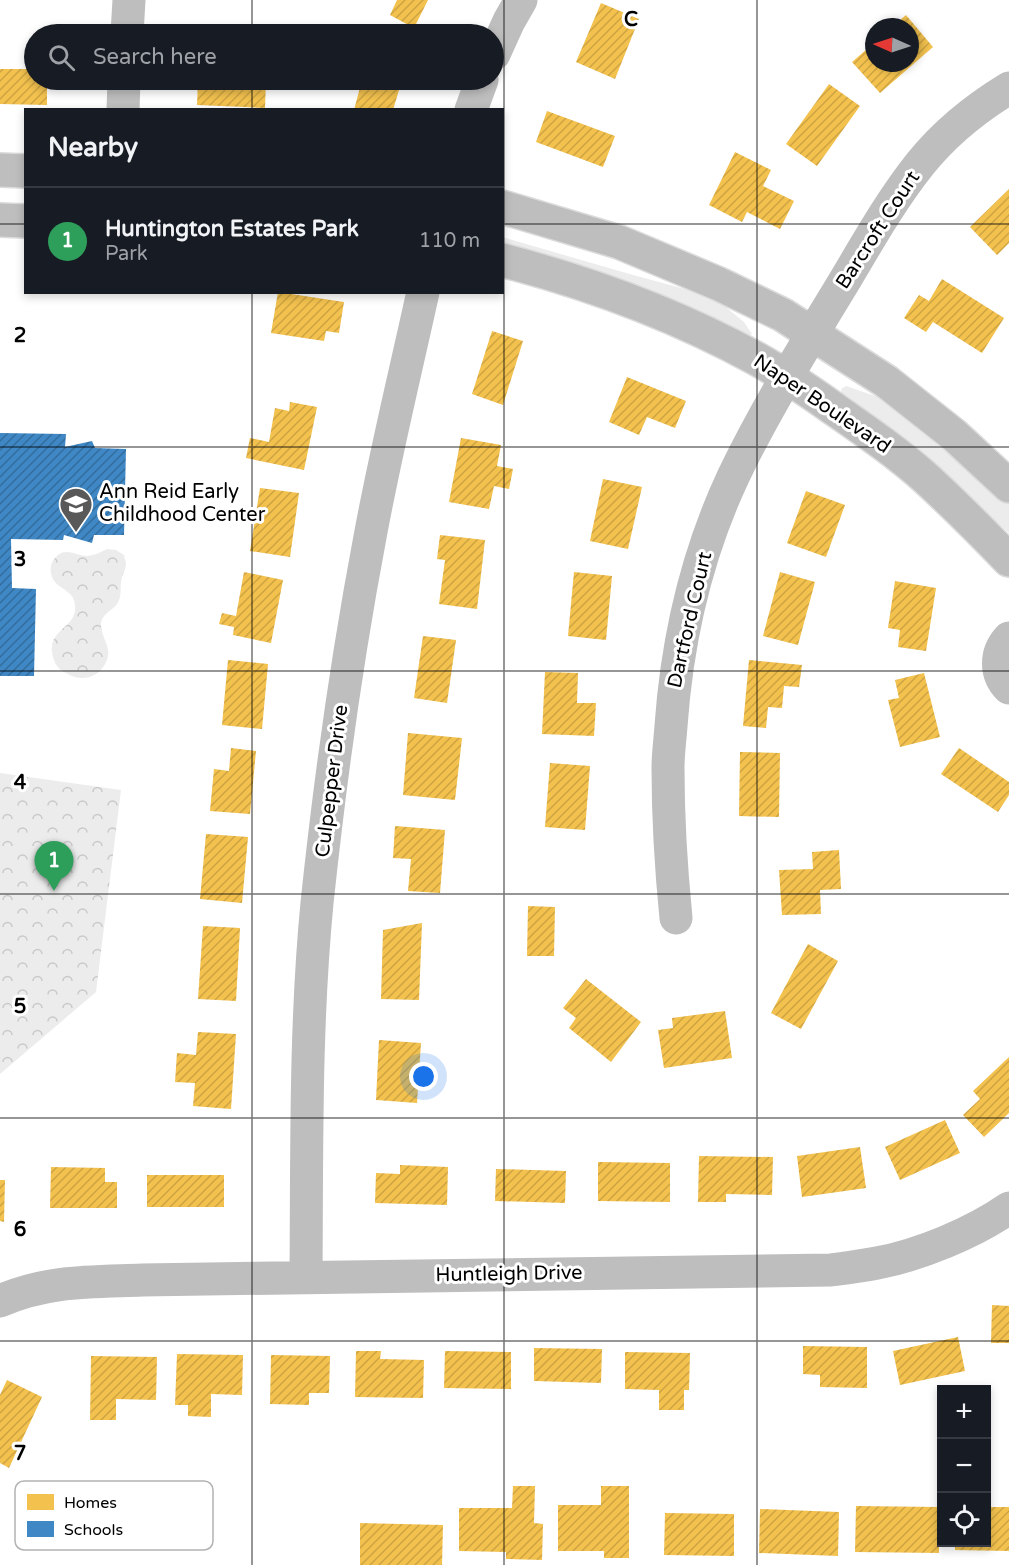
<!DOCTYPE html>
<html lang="en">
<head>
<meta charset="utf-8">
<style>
	:root { --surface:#171b24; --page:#20242c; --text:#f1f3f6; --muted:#9ea1a6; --line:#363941; --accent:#adaeaf }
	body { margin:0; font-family:"Varela Round",sans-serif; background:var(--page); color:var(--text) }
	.controls { position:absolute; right:18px; bottom:18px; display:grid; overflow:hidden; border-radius:0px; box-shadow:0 3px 9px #0003 }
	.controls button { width:54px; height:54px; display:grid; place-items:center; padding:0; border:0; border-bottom:2px solid var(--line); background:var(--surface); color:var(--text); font:30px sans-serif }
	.compass { position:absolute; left:865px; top:18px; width:54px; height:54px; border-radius:50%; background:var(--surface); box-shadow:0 3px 9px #0003; rotate:273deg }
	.you { position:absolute; left:424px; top:1077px; width:21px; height:21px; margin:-15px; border:4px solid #fff; border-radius:50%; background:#1a73e8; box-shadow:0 0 0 9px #1a73e833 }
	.badge { display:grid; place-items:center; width:39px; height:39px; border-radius:50%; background:var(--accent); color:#fff; font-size:20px; font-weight:700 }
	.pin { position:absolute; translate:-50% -50px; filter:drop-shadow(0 2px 3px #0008) }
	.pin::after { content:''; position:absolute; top:32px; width:21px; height:18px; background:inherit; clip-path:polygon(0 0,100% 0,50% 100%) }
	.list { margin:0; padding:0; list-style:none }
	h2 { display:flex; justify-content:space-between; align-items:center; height:78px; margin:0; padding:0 24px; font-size:26px }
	h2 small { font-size:20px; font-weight:400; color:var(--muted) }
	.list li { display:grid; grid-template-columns:39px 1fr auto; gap:18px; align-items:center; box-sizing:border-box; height:108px; padding:0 24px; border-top:2px solid var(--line) }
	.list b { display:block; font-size:22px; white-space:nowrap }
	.list p { margin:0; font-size:20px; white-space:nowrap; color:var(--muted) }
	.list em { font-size:20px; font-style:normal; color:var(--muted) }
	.icon { flex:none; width:33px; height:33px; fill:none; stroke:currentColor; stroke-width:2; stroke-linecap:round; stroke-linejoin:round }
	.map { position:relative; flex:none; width:1009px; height:1565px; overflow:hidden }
	.search { position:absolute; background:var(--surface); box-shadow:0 3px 9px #0003; left:24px; top:24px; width:480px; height:66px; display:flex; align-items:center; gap:15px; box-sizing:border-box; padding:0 21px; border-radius:33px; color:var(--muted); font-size:22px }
	.panel { position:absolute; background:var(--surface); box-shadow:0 3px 9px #0003; left:24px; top:108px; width:480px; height:186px; border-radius:0px }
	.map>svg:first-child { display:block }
	.green { fill:#ececec }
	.park { fill:url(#park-crowns) }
	.homes { fill:url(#homes-hatch) }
	.schools { fill:url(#schools-hatch) }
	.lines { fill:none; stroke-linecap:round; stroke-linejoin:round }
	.major-casing { stroke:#dbdbdb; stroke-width:36 }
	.minor { stroke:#bebebe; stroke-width:33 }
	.major { stroke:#bebebe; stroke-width:33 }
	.grid { fill:none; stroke:#000; stroke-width:1.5; stroke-opacity:0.55 }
	.labels { text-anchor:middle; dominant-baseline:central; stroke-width:6; stroke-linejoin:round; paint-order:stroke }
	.street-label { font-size:20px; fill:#000; stroke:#fff }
	.poi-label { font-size:20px; fill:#000; stroke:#fff; text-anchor:start }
	.key { fill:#fff; stroke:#b2b2b2; stroke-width:1.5 }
	.key-label { font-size:16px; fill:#000 }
	.grid-label { font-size:20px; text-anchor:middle; font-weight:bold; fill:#000; stroke:#fff; stroke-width:6; stroke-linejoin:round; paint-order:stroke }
</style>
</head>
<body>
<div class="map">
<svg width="1009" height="1565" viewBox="0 0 1009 1565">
	<defs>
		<pattern id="park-crowns" width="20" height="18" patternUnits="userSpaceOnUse" patternTransform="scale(1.5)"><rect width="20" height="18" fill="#ececec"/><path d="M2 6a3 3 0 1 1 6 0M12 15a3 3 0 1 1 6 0" fill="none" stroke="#c9c9c9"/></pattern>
		<pattern id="homes-hatch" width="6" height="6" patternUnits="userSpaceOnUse" patternTransform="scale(1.5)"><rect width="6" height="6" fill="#f2c14e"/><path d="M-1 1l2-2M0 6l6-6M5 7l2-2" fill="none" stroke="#cea442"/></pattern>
		<pattern id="schools-hatch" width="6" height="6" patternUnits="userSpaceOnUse" patternTransform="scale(1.5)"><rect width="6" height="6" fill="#3f88c5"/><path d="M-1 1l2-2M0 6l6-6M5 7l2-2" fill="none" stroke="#326d9e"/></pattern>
	</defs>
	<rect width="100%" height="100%" fill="#fff"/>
	<path class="green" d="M502,237L633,275L700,293L722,304L744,322L752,334L748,336L503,249Z
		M846,386L881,398L1009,504V533L842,394L841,389Z"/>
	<path class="park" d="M107,549L116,550L124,555C124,558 126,561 126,564C126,569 123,573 122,577C119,587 123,595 117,604C112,611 101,614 101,625C101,638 112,646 107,660C100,678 81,683 66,673C60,670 56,666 54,660C43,628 78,630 75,605C74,592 62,590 55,582C49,575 49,563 56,557C65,547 75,555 86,556C94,556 101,552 107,549Z
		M0,773L121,790L96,992L0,1074Z"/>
	<path class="homes" d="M397,0H428L414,28L390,15Z
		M601,3L639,19L615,79L576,62Z
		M906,15L933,47L880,93L852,62L874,43V63H910V27H892Z
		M0,69H34V80H47V105L0,104Z
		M198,80H266L265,108L197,105Z
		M362,80H402L393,110H354Z
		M829,84L860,106L817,166L786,144Z
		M547,111L615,136L603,167L536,142Z
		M735,152L771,170L763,186L794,201L780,229L747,212L742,222L709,205Z
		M1009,189V243L997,255L970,227Z
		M942,279L1004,318L982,353L933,322L926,332L904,318L919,295L929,301Z
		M278,292L344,302L339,333L326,331L324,341L271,333Z
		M492,331L523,341L503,405L472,394Z
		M627,377L686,401L675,428L647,417L639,435L609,422Z
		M290,402L317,407L304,470L246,458L250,438L269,442L275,408L289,411Z
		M461,438L501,445L497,466L513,469L509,489L494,486L489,509L449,502Z
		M603,479L642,487L628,549L590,541Z
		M260,488L299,493L290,557L250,551Z
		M806,491L845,505L826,557L787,543Z
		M440,535L485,540L477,609L439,604L445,560L437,559Z
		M244,572L283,580L271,643L233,635L234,627L219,624L222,613L236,616Z
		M574,572L612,576L606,640L568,636Z
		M780,572L815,582L798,645L763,636Z
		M895,581L936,588L926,651L898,647L900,630L888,628Z
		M423,636L456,640L447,703L414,698Z
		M228,660L268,664L262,729L222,725Z
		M749,660L802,665L799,687L784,686L782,708L768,707L766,728L743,726Z
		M545,672L578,673L577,703H596L594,736L542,734Z
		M924,673L940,737L900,747L888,700L899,698L895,680Z
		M408,733L462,738L455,800L403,795Z
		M231,748L256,751L250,814L210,811L214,769L229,771Z
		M959,748L1009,782V795L998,812L941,774Z
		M740,752L780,753L779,817L739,816Z
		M550,763L590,766L585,830L545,827Z
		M395,826L445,830L440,893L408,891L411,859L393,858Z
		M206,834L248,837L242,903L200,899Z
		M839,850L841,889L820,890L821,914L782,915L779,870L813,869L812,852Z
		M528,906L555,907L554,956H527Z
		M422,923L419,1000L381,999L383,930Z
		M203,926L240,928L236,1001L198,999Z
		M808,944L838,961L801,1029L771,1013Z
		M586,979L641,1022L611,1062L569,1028L576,1018L563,1008Z
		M725,1011L732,1058L664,1068L658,1030L673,1028L672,1018Z
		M198,1032L236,1034L231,1109L193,1106L195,1083L175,1082L177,1053L196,1055Z
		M379,1040L421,1043L417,1103L376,1100Z
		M1009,1057V1113L984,1137L963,1115L980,1099L973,1091Z
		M945,1120L960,1153L900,1180L885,1147Z
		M860,1147L866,1188L802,1197L797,1156Z
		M699,1156L773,1157L772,1195L726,1194V1202H698Z
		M598,1162L670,1163V1202L598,1201Z
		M400,1165L448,1167L447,1205L375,1203L376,1173L400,1174Z
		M51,1167L105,1168V1182H117V1208H50Z
		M496,1169L566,1171L565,1203L495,1201Z
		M147,1175H224V1207H147Z
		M0,1180H5L4,1222L0,1221Z
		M992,1305L1009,1306V1343H991Z
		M958,1337L965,1371L900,1385L893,1351Z
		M803,1346L867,1347V1388L820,1387V1375L803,1374Z
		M534,1348L602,1349L601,1383L534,1381Z
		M356,1351H381L380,1359L424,1360L423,1398L355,1397Z
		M445,1351L511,1352V1389L444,1388Z
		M625,1352L690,1353L689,1390H684V1410H659V1390L625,1389Z
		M177,1354L243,1355L242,1395L211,1394V1417L188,1416V1405H175Z
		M271,1355L330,1356L329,1393H309V1405L270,1404Z
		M91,1356L157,1357L156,1400L116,1399V1420H90Z
		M7,1380L42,1397L9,1468L0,1463V1395Z
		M513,1486H535L534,1523L543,1524L542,1560L506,1559V1552L459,1551V1508H512Z
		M601,1486H629V1558H604V1551H558V1505H601Z
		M856,1506L939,1507V1553L855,1552Z
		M986,1507H1009V1551L955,1550V1542H986Z
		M760,1509L839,1512L838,1556L759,1553Z
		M665,1513L734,1514V1556L664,1555Z
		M360,1523L443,1525L442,1565H360Z"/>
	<path class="schools" d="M0,433L66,434L65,447L92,441L95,448L126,449L124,535H94L92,543L64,535L63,540L11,539L12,588L36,589L34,676H0Z"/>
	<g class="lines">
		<defs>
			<path id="major" d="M0,170L26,171
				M502,207L619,242L719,284L783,315L887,382L954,435L1009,486
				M0,220L26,221
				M502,260C590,283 677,315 757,359C782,373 806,389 830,406C863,429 898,453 928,480C956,506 983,533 1009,560"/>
		</defs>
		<use href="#major" class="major-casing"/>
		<path class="minor" d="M127,34L129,0
			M494,54L509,21L521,0
			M123,110L124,80
			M471,110L482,80
			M1009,638C995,653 995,674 1009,688
			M676,918C671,868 668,818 668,768C668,754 670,740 671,726C677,641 697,554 733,477C764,412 802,351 839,290C865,247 889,203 920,164C944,134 976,108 1009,88
			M306,1277C307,1152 305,1027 317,903C330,780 347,658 370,537C385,455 405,374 423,292
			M0,1301C47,1280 92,1282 142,1280L831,1270C846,1268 862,1266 877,1263C920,1255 973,1233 1009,1208"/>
		<use href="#major" class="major"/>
	</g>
	<path class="grid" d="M252,0V34M504,0V1565M757,0V1565M252,80V110M0,224H26M502,224H1009M252,292V1565M0,447H1009M0,671H1009M0,894H1009M0,1118H1009M0,1341H1009"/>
	<defs>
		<symbol id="school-pin" viewBox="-11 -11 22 30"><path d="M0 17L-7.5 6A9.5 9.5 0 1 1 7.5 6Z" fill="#595959" stroke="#fff"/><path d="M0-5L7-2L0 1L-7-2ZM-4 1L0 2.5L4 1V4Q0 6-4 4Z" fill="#fff"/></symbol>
	</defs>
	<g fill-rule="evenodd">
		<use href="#school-pin" x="57" y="485" width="38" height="52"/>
	</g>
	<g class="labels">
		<g class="street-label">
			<text transform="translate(878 230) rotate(-57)">Barcroft Court</text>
			<text transform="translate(822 404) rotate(34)">Naper Boulevard</text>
			<text transform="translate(690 620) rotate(-77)">Dartford Court</text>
			<text transform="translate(332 781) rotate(-83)">Culpepper Drive</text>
			<text transform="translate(509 1274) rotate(-1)">Huntleigh Drive</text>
		</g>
		<g class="poi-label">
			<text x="99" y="492">Ann Reid Early<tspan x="99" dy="23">Childhood Center</tspan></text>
		</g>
	</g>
	<rect x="15" y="1481" width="198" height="69" rx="9" class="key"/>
	<rect x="27" y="1494" width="27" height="16" fill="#f2c14e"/>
	<rect x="27" y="1521" width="27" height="16" fill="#3f88c5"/>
	<g class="key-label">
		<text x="64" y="1508">Homes</text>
		<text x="64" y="1535">Schools</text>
	</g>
	<g class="grid-label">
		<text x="631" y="26">C</text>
		<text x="20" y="342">2</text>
		<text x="20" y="566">3</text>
		<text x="20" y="789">4</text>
		<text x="20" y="1013">5</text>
		<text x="20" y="1236">6</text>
		<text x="20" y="1460">7</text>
	</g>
</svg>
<div class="controls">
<button>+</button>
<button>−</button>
<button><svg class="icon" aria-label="locate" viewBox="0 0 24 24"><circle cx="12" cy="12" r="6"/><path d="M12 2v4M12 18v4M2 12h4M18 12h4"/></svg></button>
</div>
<svg class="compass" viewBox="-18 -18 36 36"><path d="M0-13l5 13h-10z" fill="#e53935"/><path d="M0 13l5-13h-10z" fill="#9ea1a6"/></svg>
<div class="you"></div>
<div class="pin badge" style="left:54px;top:891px;background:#2e9e5b">1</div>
<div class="search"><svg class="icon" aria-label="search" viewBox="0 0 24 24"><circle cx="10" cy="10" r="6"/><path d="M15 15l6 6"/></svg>Search here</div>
<section class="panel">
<h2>Nearby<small></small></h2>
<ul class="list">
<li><span class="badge" style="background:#2e9e5b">1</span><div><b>Huntington Estates Park</b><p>Park</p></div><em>110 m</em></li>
</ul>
</section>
</div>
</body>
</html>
